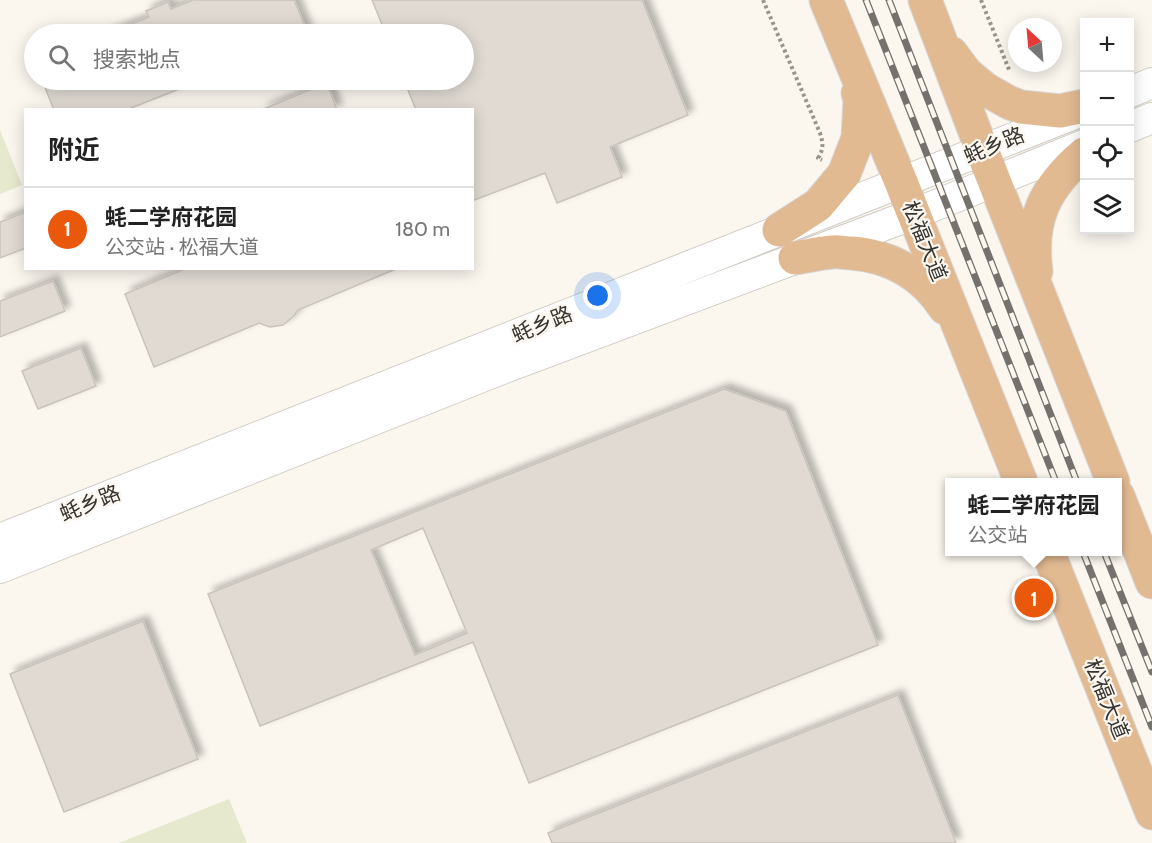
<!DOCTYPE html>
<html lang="zh">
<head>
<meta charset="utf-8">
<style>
	:root { --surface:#fff; --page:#f2f2f2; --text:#222; --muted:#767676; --line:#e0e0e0; --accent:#ea580c }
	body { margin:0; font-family:Cabin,"Noto Sans SC",sans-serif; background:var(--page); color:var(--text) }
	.controls { position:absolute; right:18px; top:18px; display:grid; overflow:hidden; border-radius:0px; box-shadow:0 3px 15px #0003 }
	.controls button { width:54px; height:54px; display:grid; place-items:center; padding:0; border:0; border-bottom:2px solid var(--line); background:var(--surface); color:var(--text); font:30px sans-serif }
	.compass { position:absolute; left:1008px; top:18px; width:54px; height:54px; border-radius:50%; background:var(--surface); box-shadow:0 3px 15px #0003; rotate:334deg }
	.you { position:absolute; left:598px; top:296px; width:21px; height:21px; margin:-15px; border:4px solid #fff; border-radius:50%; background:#1a73e8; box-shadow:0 0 0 9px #1a73e833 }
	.badge { display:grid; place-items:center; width:39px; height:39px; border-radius:50%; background:var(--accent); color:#fff; font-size:20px; font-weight:700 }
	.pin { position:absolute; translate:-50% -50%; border:3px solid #fff; box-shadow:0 2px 6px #0006 }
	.popup { position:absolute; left:945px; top:478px; width:177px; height:78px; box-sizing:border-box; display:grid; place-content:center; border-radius:0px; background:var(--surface); filter:drop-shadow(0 2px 4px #0005); font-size:20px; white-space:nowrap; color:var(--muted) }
	.popup b { font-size:22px; color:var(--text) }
	.popup::after { content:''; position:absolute; left:50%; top:100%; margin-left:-12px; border:12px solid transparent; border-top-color:var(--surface) }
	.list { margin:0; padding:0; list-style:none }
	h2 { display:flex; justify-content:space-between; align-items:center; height:78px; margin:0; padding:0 24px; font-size:26px }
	h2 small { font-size:20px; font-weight:400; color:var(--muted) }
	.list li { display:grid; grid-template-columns:39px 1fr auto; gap:18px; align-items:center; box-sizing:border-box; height:84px; padding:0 24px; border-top:2px solid var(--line) }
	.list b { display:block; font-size:22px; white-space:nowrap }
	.list p { margin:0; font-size:20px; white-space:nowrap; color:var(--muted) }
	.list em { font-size:20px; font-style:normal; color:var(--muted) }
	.icon { flex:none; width:33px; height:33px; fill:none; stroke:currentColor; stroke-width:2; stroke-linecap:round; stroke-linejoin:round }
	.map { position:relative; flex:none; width:1152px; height:843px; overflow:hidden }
	.search { position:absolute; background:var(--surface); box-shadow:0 3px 15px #0003; left:24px; top:24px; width:450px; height:66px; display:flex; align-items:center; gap:15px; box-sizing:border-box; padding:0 21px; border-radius:33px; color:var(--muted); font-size:22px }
	.panel { position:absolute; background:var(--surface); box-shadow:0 3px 15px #0003; left:24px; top:108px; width:450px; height:162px; border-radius:0px }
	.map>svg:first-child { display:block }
	.green { fill:#e6e9ce }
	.building { fill:#e0dad3; stroke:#c9c3bc; stroke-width:1.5; fill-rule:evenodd; filter:url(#shadow) }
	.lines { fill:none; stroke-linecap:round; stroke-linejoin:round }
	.secondary-casing { stroke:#d1cdc5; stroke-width:32 }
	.primary-casing { stroke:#d7d6d6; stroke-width:35 }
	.path { stroke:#97948e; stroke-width:4; stroke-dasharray:3 3; stroke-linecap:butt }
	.secondary { stroke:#fff; stroke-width:30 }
	.primary { stroke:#e2ba92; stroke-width:33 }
	.rail-casing { stroke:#75726d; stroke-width:7 }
	.rail { stroke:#fbf6ee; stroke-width:4.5; stroke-dasharray:14; stroke-linecap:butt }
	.labels { text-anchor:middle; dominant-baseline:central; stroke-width:4.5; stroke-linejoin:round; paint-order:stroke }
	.street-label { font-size:21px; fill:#363431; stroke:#fbf6ee }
</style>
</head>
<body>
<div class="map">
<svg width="1152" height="843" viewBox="0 0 1152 843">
	<defs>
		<filter id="shadow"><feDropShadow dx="5.5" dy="-5.5" stdDeviation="3" flood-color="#0004"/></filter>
	</defs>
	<rect width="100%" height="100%" fill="#fbf6ee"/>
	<path class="green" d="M0,130L22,185L0,194Z
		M229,799L247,843H119Z"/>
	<path class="building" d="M193,0H294L308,34H106L149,17L146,11L168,2L171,9Z
		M372,0H642L688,115L610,147L622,177L557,203L545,173L472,201V110H416L404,80H464V34H386Z
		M42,80H202L126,110H54Z
		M327,83L337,110H261L312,89Z
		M26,212V248L0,258V222Z
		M187,268H398L298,310L294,316L283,325L270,327L259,323L154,367L125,294Z
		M53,281L65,311L0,337V301Z
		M81,348L96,386L38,409L22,371Z
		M724,389L786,411L878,645L529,783L473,642L260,726L208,594ZM423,528L467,633L415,655L371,550Z
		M143,621L198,759L64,812L10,674Z
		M898,695L956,843H552L548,833Z"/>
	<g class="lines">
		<defs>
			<path id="secondary" d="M1130,92L1152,83
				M1130,127L1152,118
				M0,539L1079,112
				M0,568L502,369L914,214L1084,145"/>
			<path id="primary" d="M826,0L901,182L1021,482
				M925,0L982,150L1113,482
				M951,53L966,73L985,89L1010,103L1021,107L1060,111L1084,106
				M779,230L818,205L844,174L858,138L860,99L858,93
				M795,258C808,256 820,253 832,252C838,251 845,253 851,253C890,256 923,274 945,308
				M1036,271C1029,220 1045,187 1084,154
				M1118,496L1152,582
				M1048,552L1152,813"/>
		</defs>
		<use href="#secondary" class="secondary-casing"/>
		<use href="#primary" class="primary-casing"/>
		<path class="path" d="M763,0L820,133C823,143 824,149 818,158L822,160
			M981,0L1010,72"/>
		<use href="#secondary" class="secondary"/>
		<use href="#primary" class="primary"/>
		<defs>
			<path id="rail" d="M866,0L1056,482
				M889,0L1077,482
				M1083,552L1152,727
				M1104,552L1152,672"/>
		</defs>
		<use href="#rail" class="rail-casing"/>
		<use href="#rail" class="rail"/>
	</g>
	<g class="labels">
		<g class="street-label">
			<text transform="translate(994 145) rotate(-22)">蚝乡路</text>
			<text transform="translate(925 241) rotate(68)">松福大道</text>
			<text transform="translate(542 324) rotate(-22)">蚝乡路</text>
			<text transform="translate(90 503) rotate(-22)">蚝乡路</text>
			<text transform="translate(1107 699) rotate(68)">松福大道</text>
		</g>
	</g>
</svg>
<div class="controls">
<button>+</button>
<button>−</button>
<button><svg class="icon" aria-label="locate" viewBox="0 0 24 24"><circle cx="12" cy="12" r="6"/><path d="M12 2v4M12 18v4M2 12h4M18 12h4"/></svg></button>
<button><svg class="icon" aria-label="layers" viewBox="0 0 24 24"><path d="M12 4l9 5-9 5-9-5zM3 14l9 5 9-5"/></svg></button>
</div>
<svg class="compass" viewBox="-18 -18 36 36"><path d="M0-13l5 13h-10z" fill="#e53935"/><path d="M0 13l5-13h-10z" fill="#767676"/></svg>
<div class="you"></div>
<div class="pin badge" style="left:1034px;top:598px">1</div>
<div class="popup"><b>蚝二学府花园</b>公交站</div>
<div class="search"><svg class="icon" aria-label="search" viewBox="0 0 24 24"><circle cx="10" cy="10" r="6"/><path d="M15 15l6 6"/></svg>搜索地点</div>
<section class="panel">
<h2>附近<small></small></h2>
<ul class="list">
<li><span class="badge">1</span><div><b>蚝二学府花园</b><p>公交站 · 松福大道</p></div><em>180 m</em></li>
</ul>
</section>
</div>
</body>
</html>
